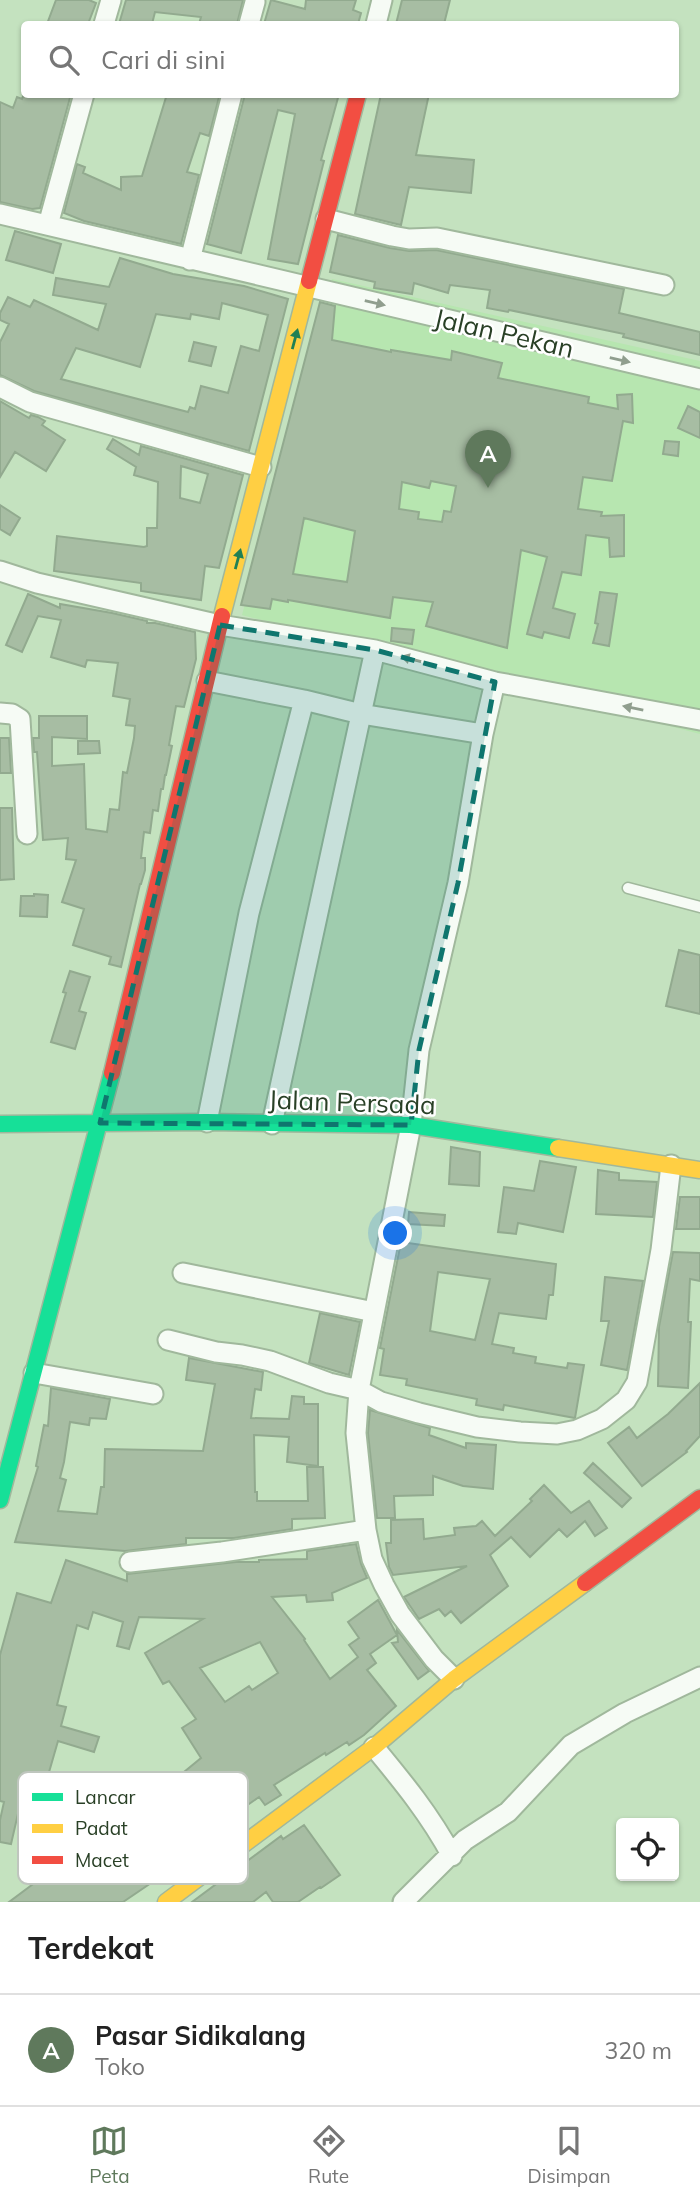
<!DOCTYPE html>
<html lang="id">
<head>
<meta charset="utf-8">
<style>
	:root { --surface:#fff; --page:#f2f2f2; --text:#222; --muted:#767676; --line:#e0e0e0; --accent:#5f795c }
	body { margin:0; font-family:Mulish,sans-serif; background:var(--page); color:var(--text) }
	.controls { position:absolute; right:21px; bottom:21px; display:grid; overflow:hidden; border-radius:7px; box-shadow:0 2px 5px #0004 }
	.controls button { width:63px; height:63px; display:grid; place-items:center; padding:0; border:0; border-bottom:2px solid var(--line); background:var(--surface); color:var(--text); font:35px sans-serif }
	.you { position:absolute; left:396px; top:1234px; width:24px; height:24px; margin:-18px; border:5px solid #fff; border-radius:50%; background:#1a73e8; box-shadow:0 0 0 10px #1a73e833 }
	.badge { display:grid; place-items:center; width:46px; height:46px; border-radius:50%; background:var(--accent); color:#fff; font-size:23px; font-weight:700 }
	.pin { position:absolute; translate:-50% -58px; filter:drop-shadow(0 2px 4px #0008) }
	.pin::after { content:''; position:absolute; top:37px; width:24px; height:21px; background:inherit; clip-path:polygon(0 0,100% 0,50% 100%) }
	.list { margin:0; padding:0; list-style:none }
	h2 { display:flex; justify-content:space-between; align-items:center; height:91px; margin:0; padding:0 28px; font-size:30px }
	h2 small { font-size:23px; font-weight:400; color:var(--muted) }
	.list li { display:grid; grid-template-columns:46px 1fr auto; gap:21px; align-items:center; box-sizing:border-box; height:112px; padding:0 28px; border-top:2px solid var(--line) }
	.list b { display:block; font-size:26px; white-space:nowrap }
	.list p { margin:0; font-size:23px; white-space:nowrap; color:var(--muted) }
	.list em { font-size:23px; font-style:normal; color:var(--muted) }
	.icon { flex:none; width:38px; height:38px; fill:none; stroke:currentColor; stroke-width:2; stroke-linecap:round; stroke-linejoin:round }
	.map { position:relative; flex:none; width:700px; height:1902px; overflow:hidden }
	.search { position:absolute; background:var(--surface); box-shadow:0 2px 5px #0004; left:21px; right:21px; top:21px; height:77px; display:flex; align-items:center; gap:18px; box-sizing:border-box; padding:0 24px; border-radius:7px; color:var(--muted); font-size:26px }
	.sheet { height:203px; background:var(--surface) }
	nav { display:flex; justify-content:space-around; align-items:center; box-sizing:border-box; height:98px; border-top:2px solid var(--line); background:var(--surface); font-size:19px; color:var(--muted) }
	nav a { display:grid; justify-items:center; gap:4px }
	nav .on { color:var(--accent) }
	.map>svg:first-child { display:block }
	.built { fill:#b7e6b0 }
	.building { fill:#a7bda3; stroke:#92aa8f; stroke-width:2; fill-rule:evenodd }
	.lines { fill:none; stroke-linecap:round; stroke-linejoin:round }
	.lane-casing { stroke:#a0b89c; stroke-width:13 }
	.street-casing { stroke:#a0b89c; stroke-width:23 }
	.fast-casing { stroke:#a0b89c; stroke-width:19 }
	.slow-casing { stroke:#a0b89c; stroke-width:19 }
	.jam-casing { stroke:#a0b89c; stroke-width:19 }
	.lane { stroke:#f6fbf5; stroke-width:10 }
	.street { stroke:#f6fbf5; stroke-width:19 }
	.fast { stroke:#16e098; stroke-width:16 }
	.slow { stroke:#ffcf43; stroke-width:16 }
	.jam { stroke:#f24e42; stroke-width:16 }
	.oneway { fill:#909e8e }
	.oneway2 { fill:#218054 }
	.marked { fill:#0f766e; fill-opacity:0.2; stroke:#0f766e; stroke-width:5; stroke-dasharray:14 9; stroke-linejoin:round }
	.labels { text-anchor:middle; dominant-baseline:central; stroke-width:5; stroke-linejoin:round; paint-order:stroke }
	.street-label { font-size:26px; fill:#294026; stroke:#fff }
	.key { fill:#fff; stroke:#bfc6be; stroke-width:2 }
	.key-label { font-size:19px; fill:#294026 }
</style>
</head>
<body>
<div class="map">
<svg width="700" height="1902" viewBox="0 0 700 1902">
	<rect width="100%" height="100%" fill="#c4e2bf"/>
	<path class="built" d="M332,279L700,361V734L242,615Z"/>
	<path class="building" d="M56,0H89L96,3L88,24H47Z
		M126,0H243L237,24H199L201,17L155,12L152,24H119Z
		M271,0L305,9L306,0H356L353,10L361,13L358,24H264Z
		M402,0H450L444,24H396Z
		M24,94H71L40,208L32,209L0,202V102L13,108L17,97L22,99Z
		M167,94H211L219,97L209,136L200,133L187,172L199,175L181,244L84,221L64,213L77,164L85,167L83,173L121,190V177L142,176Z
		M245,94H339L321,160L324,161L298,264L268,259L295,114L278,110L241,253L207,244Z
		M381,94H429L416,155L474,160L471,193L409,187L401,225L355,214Z
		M15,231L61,244L53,273L6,260Z
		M338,235L390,248L409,251L436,250L624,289L619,313L700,332V355L623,337L624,334L509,310L508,312L487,308L490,290L450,285L448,293L414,283L412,294L374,288L375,282L330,272Z
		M120,258L173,274L244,286L288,299L249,451L34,391L0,375V342L9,324L0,320V313L8,297L30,307L34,300L98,330L106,304L53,295L56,278L109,287ZM222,303L268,315L259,351L241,346L228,393L201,386L195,409L190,407L188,412L61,379L76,348L140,367L156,314L190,319L191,314L219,319Z
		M320,302L335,306L332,340L391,352V350L451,360L452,351L502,363L498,378L589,397L588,403L618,409L617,395L632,394L633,423L623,421L612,481L583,477L578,509L602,512L601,516L624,515V556L610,557L609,538L586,535L581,575L562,572L553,608L575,614L569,638L544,632L542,638L527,634L547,557L521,550L507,648L426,626L433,602L393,597L390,618L288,600V602L272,599L270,609L241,605ZM431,481L456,486L451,512L444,511L442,522L418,519L419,512L399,509L402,482L429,488ZM304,518L355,531L347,582L293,574Z
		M194,342L216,347L211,366L189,361Z
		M0,401L29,418L31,415L38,417L45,421L42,425L65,440L46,471L15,452L0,477Z
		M688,406L700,412V438L678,428Z
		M113,439L139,455L141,446L243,475L219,568L205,566L201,600L141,591V583L54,571L57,536L144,547L147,546V528H157L158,482L134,475L136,467L107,449ZM181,466L208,474L200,503L180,498Z
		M665,441L679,442L678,456L663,454Z
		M0,505L20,518L10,535L0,529Z
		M600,592L617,594L609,646L593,643L598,624L595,623Z
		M28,594L60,608V604L112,613L147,621V623H155L195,632L196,659L184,707L176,706L169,745L172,746L166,775H165L163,789H161L158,811L153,810L150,833L144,832L141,858H145V870L141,884H140L121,967L109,964L111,957L73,945L84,909L62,902L76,860L66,859L68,838L43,840L37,752H34L33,738H39V716H87V739L52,737V766L84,764L86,829L107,832L110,809L119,810L123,772L127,773L134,738L135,726L126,725L130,699L113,696L118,663L87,660L85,667L51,657L61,620L38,616L22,652L6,645Z
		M392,628L414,630L412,644L391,641Z
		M0,738H9L11,773H0Z
		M78,741H99L100,753L78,754Z
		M0,808H12L14,879L0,880Z
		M34,894L48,895L47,917L20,916L21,896H34Z
		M679,950L700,955V1014L666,1006Z
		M70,971L90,977L79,1011L86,1013L75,1049L51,1042L66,993L63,992Z
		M451,1147L480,1152L479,1186L449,1184Z
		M540,1161L576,1167L563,1232L518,1223L516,1234L498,1232L504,1187L534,1191Z
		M598,1170L619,1173V1180L657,1182L653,1217L596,1214Z
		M680,1197H700V1229H676Z
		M409,1212L445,1215L444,1226L408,1224Z
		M401,1242L556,1264L553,1295H549L546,1319L499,1313L492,1344L514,1348L513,1353L536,1357L535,1363L567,1368L568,1363L584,1365L575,1418L504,1405L503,1410L476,1405L477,1399L406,1385L407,1379L380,1375L384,1349L380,1348ZM438,1272L490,1279L475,1340L430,1331Z
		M673,1252L700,1253V1281L690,1279L688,1322H691L688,1388L658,1386L659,1327Z
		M605,1277L643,1281L627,1370L601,1365L609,1321H601Z
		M320,1313L360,1322L349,1375L309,1363Z
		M189,1358L263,1372L261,1390L255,1389L251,1418L289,1419L292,1396L304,1397V1404H318V1466L287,1462L289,1437L254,1435L255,1492H257V1501H308L307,1467H323L325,1518L292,1519V1529L234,1538H186V1544L125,1551L15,1542L38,1467L36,1466L44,1425L48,1426L51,1388L110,1399L106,1419L90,1418L89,1425L70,1422L64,1462L60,1478L66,1480L58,1511L97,1514L101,1487H104L105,1449L203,1451L215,1384L186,1380Z
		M700,1383V1436L686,1451L687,1452L642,1486L608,1443L629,1427L637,1438L668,1414Z
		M370,1410L430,1428L429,1435L466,1448V1443L496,1445L493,1489L463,1486L433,1476V1495L394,1496L395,1518H377L368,1433Z
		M593,1463L631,1498L622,1507L584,1473Z
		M544,1485L571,1513L589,1501L607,1528L595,1536L585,1521L567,1537L559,1529L530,1557L511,1537L490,1555L508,1586L461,1623L451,1611L445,1616L439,1609L419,1619L404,1597L467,1566L393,1575L389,1567L386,1543H391V1520L423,1519L424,1539L455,1535L454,1528L476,1526L482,1521L495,1536L532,1501L530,1499Z
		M356,1544L361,1564L367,1578L332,1593L333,1600L307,1602L306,1595L272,1597L305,1639L304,1640L330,1679L358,1657L349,1645L359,1638L348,1622L378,1600L397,1635L370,1654L376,1663L367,1670L396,1706L364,1735L349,1745L347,1742L326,1755L325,1753L274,1785L281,1795L265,1805L259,1797L239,1811L247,1822L189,1865L185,1860L123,1902H9L76,1852L73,1847L109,1825L108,1823L129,1811L118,1799L132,1788L145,1804L201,1758L182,1728L196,1719L169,1681L163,1684L145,1653L203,1619L139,1617L129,1649L117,1646L123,1622L93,1612L88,1629L77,1625L57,1705L66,1707L61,1726L99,1737L94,1752L58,1741L43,1793L33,1790L30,1807L20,1805L11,1844L0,1842V1820L4,1802L0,1801V1655L17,1593L51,1603L66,1560L127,1581V1574L236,1562H259V1560L307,1559V1551ZM260,1642L278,1673L252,1690L249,1686L225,1702L200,1668Z
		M397,1630L429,1671L418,1679L392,1643L398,1642Z
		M304,1825L340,1875L321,1888L320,1887L298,1902H273L266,1892L253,1902H192L281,1836L283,1839Z"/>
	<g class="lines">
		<defs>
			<path id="lane" d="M628,888L700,907"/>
			<path id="street" d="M104,24L111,0
				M249,24L255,2
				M376,24L382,0
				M0,214L700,379
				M326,219L392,236L409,239L437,238L664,285
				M48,225L84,94
				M190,260L232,94
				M0,387L30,402L261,467
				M0,571L37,583L220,625L375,650L495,682L700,720
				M207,681L304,700L361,714L483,734
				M0,713L12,714L20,719L27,834
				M207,1122L249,913L304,700
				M272,1124L375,650
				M183,1273L374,1312
				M168,1340L216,1352L242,1355L270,1361L329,1383L359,1390L381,1402L419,1413L477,1427L520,1432L557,1434L577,1430L602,1419L626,1400L637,1382L661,1250L671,1165
				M34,1373L153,1394
				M130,1562L222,1552L366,1530
				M454,1679L434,1659L400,1614L384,1585L372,1559L366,1530L356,1433L359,1390L411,1125L419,1050L458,883L483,734L495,682
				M374,1747C403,1782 430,1815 452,1856
				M403,1902L465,1840L508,1812L571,1745L625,1713L700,1677"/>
			<path id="fast" d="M0,1124L207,1122L411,1125L558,1148
				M0,1500L112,1073"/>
			<path id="slow" d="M222,616L309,281
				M558,1148L700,1170
				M166,1902L374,1747L454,1679L585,1583"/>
			<path id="jam" d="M309,281L358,94
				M112,1073L222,616
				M585,1583L700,1498"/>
		</defs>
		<use href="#lane" class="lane-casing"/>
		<use href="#street" class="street-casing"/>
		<use href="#fast" class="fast-casing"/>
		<use href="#slow" class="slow-casing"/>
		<use href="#jam" class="jam-casing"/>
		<use href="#lane" class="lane"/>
		<use href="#street" class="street"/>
		<use href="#fast" class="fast"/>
		<use href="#slow" class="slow"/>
		<use href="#jam" class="jam"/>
	</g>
	<defs><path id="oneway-solid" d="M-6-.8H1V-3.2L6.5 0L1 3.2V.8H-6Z" transform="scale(1.75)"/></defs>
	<g class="oneway">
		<use href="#oneway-solid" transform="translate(375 303) rotate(13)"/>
		<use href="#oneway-solid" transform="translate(620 360) rotate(13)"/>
		<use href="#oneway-solid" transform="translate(411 659) rotate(-165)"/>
		<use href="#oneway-solid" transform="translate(633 708) rotate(-169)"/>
	</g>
	<g class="oneway2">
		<use href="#oneway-solid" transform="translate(295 339) rotate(-75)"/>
		<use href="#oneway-solid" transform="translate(238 559) rotate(-75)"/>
	</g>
	<path class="marked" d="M220,625L375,650L495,682L458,883L419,1050L411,1125L100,1123Z"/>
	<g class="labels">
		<g class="street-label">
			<text transform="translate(504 333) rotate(13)">Jalan Pekan</text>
			<text transform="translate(352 1102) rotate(2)">Jalan Persada</text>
		</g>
	</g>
	<rect x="18" y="1772" width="230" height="112" rx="10" class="key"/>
	<rect x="32" y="1793" width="31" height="8" fill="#16e098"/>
	<rect x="32" y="1824" width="31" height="9" fill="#ffcf43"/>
	<rect x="32" y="1856" width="31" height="8" fill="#f24e42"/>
	<g class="key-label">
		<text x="75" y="1804">Lancar</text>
		<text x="75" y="1835">Padat</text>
		<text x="75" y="1867">Macet</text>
	</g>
</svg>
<div class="controls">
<button><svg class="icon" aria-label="locate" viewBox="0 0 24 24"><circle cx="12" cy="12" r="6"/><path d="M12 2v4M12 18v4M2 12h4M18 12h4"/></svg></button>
</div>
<div class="you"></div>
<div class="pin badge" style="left:488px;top:488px">A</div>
<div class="search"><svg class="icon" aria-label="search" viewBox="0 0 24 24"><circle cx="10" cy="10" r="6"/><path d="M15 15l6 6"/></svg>Cari di sini</div>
</div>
<section class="sheet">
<h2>Terdekat<small></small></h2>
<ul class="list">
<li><span class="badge">A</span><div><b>Pasar Sidikalang</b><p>Toko</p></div><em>320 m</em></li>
</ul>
</section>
<nav>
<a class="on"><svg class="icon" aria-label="map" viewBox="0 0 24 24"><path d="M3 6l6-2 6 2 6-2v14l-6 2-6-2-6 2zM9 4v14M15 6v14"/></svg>Peta</a>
<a><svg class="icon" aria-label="directions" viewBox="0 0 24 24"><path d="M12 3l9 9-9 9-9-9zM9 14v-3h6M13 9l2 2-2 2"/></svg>Rute</a>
<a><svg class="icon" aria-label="saved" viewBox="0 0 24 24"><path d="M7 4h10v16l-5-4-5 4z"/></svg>Disimpan</a>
</nav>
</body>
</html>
